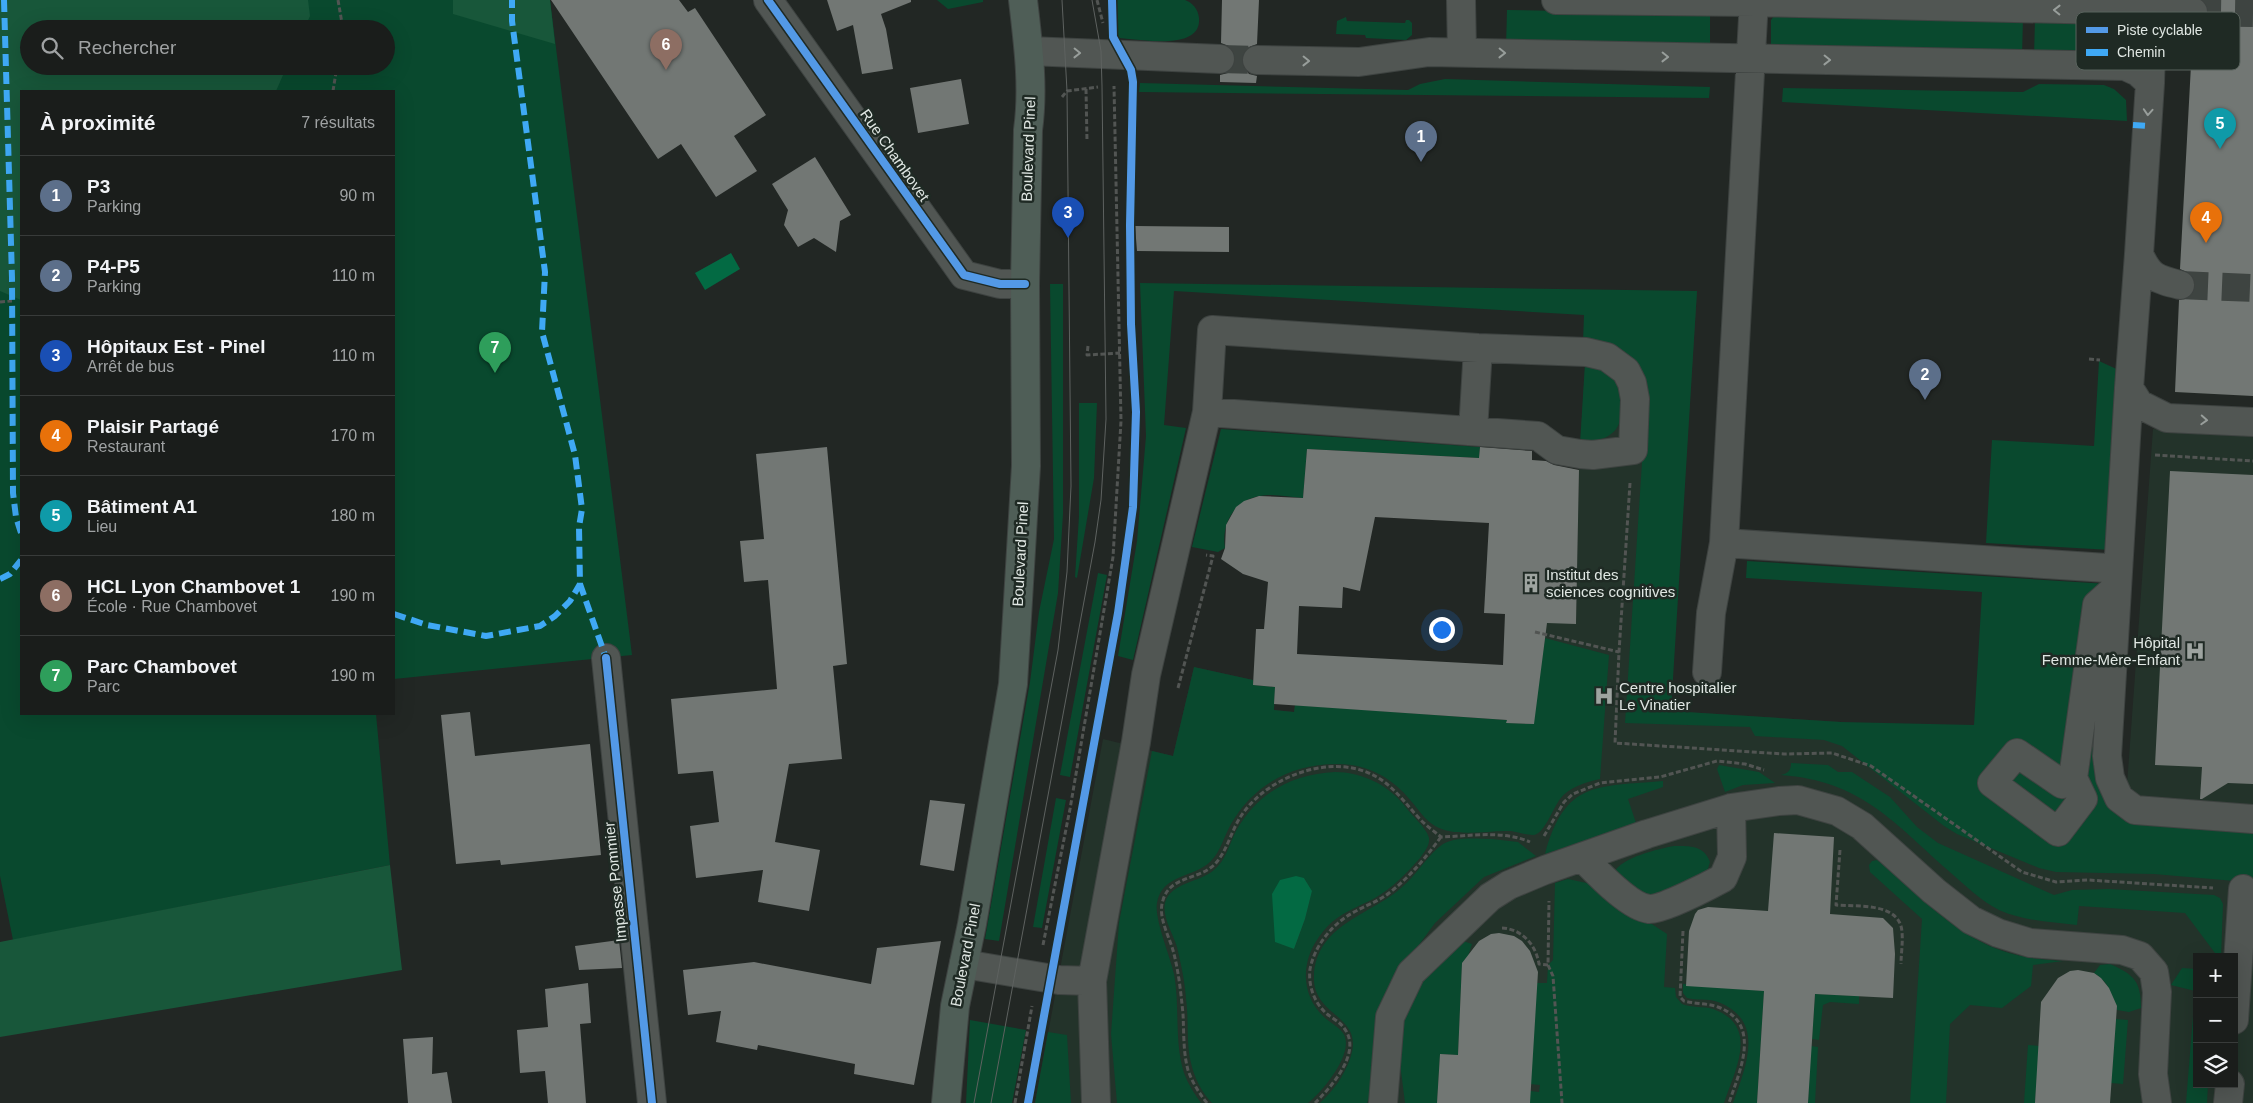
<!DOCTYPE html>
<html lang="fr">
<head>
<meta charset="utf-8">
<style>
	:root { --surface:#1a1d1b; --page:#272a28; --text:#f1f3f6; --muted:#9fa2a3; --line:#383b3a; --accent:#0f766e }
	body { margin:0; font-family:Helvetica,sans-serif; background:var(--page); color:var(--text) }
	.controls { position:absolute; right:15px; bottom:15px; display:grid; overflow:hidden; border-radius:0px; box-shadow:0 5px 20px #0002 }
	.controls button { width:45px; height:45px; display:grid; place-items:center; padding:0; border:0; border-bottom:1px solid var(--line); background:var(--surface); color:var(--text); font:25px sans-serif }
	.you { position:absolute; left:1441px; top:629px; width:18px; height:18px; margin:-12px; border:4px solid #fff; border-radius:50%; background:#1a73e8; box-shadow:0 0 0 8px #1a73e833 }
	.badge { display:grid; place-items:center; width:32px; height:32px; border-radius:50%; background:var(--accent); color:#fff; font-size:16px; font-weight:700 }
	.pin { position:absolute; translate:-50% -41px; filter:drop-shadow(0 1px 2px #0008) }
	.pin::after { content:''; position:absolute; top:26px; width:18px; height:15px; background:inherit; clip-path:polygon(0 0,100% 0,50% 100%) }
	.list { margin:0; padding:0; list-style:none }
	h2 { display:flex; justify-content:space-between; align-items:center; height:65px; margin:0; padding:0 20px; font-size:21px }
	h2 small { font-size:16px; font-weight:400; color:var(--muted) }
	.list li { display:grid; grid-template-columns:32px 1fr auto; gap:15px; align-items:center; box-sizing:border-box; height:80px; padding:0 20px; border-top:1px solid var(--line) }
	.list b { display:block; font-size:19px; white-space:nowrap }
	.list p { margin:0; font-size:16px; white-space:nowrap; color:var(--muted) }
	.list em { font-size:16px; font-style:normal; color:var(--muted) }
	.icon { flex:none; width:28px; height:28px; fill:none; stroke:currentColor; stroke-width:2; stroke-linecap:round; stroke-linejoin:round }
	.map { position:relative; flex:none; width:2253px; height:1103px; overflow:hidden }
	.search { position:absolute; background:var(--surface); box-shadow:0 5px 20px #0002; left:20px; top:20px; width:375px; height:55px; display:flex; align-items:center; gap:12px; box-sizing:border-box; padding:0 18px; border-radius:28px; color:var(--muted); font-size:19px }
	.panel { position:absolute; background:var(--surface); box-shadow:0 5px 20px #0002; left:20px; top:90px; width:375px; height:625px; border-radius:0px }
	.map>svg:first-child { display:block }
	.built { fill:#23332a; fill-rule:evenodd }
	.green { fill:#09492e; fill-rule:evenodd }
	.forest { fill:#18573a }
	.water { fill:#036a43 }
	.building { fill:#727774; fill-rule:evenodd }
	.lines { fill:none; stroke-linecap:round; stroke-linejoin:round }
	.minor-tunnel { stroke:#3e4441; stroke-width:28; stroke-dasharray:28 14; stroke-linecap:butt }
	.minor-casing { stroke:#3e4341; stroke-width:30 }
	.major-casing { stroke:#3e4341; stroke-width:30 }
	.path { stroke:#525553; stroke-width:3; stroke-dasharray:5 2.5; stroke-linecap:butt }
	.minor { stroke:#515653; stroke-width:28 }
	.major { stroke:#4f5e57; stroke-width:28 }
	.tram { stroke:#5e6260; stroke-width:1 }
	.quiet { stroke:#3fa9f5; stroke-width:6; stroke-dasharray:12 6; stroke-linecap:butt }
	.cycleway-casing { stroke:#1f2a24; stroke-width:11 }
	.cycleway { stroke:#5399e6; stroke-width:8 }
	.oneway { stroke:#989e9b }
	.labels { text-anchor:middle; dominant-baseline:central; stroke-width:5; stroke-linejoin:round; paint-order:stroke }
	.street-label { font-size:15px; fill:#e0e7e3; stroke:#1f2a24 }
	.poi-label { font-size:15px; fill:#e0e7e3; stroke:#1f2a24; text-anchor:start }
	.key { fill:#1f2a24; stroke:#59635d; stroke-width:1 }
	.key-label { font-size:14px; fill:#e0e7e3 }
</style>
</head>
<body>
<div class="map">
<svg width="2253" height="1103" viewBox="0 0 2253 1103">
	<rect width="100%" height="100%" fill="#222724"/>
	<path class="built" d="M1697,291L1670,711L1841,722L2121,867L2153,429L2253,435V1103H1035L1103,739L1173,756L1194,667L1253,680V685L1275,687L1274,710L1294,712L1295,705L1534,724L1546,623H1576L1579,464L1586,352ZM2197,957H2234V1084H2197Z"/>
	<path class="green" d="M0,0H550L632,655L394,679V91H21V714H376L390,865L13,940L0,876ZM29,29H386V66H29Z
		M937,0H983V2L948,9Z
		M1117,0H1185C1193,3 1198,9 1199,18C1202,52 1139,39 1118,38Z
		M1507,10L1710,14V50L1506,47Z
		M1774,16L2023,18L2022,56L1771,49V20Z
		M1346,17L1347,21L1405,23L1406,20H1409L1412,23V35L1406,40L1366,38L1365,35L1336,34L1337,21Z
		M2035,19L2137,20L2143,48L2137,57L2034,55Z
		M1445,79L1710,87L1709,98L1139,92L1140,83L1408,90L1420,84Z
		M2039,84L2104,85L2114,89L2126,100L2127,121L1782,102L1783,88L2023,92Z
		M1140,283L1697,291L1671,711L1841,722L1974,725L1982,592L1746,578L1747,561L2108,584L2111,550L1986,543L1992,440L2094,446L2099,361L2123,372L2107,796L2253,819V893L2235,881L2154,874L2056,872L2039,868L1957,834L1944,826L1842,746L1824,740L1755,736L1750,727L1625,723L1646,401L1583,342L1584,315L1174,291L1164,425L1186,428L1133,660L1118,656L1137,541L1146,436Z
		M1050,284H1063V514L1058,593L999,941L985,939L1030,682L1039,612L1054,539Z
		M1585,363L1605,369L1621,386C1623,424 1623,438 1580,444Z
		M1079,403H1097L1094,478L1077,578L1075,577L1079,516Z
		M1221,429L1480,447L1479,458L1307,449L1303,498C1289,497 1273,493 1260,496C1234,500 1221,524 1225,548L1218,552L1192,547Z
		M1098,573L1107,575L1070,777L1060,775Z
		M1545,638L1609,655L1600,779C1586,782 1569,787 1560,799C1553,808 1544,835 1533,835C1526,835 1518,832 1511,831C1487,830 1456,838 1435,826C1424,819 1419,810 1411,801C1394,779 1368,764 1339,764C1293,763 1254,784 1231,824C1224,836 1221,851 1211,861C1194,878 1162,874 1157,903C1154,918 1170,956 1174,974C1180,1006 1174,1041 1184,1073C1188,1084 1194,1093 1201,1103H1117L1111,1034L1119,923L1152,751L1173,756L1194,667L1253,680V685L1275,687L1274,710L1294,712L1295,705L1507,720V723L1533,724Z
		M1791,763L1828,765L1838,772H1852L1890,797L1917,827L1938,843L2054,895L2072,890L2108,889L2214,895L2220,898L2223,904L2221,957H2218L2185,913L2079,906L2077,925C2051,922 2024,921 1999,910C1981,901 1966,886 1951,873C1894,823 1862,781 1781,775C1788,773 1791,771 1791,763Z
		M1719,765L1759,772L1775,783L1743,785L1725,792L1717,769Z
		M1335,772C1361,772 1387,784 1404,805C1410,814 1427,828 1429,838C1430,846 1424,852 1420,858C1407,873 1392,888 1375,898C1360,906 1345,911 1332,922C1320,933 1310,948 1307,964C1303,982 1309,1003 1323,1016C1329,1022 1338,1026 1343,1033C1356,1052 1322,1092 1308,1103H1212C1202,1093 1194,1077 1191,1063C1186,1043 1189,1020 1186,999C1185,982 1181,964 1177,947C1173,934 1162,917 1165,903C1171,882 1199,883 1214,870C1226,860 1229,845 1236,831C1257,793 1292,774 1335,772ZM1304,878L1312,891L1305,919L1294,949L1276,942Z
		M1663,781V787L1628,799L1636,823L1545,854C1565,780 1597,787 1663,781Z
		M1056,798L1066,800L1042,928L1033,927Z
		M1492,839L1518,842L1536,856L1484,877L1435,923L1407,961L1374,1084L1367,1103H1320C1333,1091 1344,1076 1350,1059C1366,1014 1312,1018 1314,976C1316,925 1370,915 1401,888C1416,876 1428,854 1443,844C1457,836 1478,839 1492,839Z
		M1674,846C1689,846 1704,845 1710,862L1706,875L1669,895L1644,896L1614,873C1621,857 1659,849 1674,846Z
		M1877,860C1891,870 1904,884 1917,895C1966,938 1996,958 2063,961L2033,965L2031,986L2002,1008L1970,1005L1950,1024L1946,1103H1910L1922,919L1870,872L1869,865L1872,861Z
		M1568,879L1591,884L1667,934L1664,987L1675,988L1676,997L1682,1004C1692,1008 1703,1006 1713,1009C1761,1026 1734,1071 1724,1103H1529L1530,1091L1539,1092L1540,1085L1530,1084L1537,983H1547L1548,965L1553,960L1555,883Z
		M1463,941L1472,944L1468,956L1462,963L1458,1055L1440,1054L1437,1103H1405L1398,1047L1406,1009L1422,979Z
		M2110,964C2135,975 2141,982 2141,1008L2129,1012L2117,1010V1005L2112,1004C2113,990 2105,980 2094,973L2100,965Z
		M2182,968L2197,969V1084H2208L2207,1103H2186L2195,991L2171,985Z
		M1683,984L1764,991L1757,1103H1733C1745,1068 1767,1021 1718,1002C1707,998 1697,1001 1687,998L1683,993Z
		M1815,994L1859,996V1004L1830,1002L1823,1005L1819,1040L1812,1039Z
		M2116,1019L2128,1020L2123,1084L2111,1083Z
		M970,1020L1026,1030L1012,1103H966Z
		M1048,1032L1067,1035L1071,1103H1035Z
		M2028,1045L2039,1046L2035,1103H2024Z
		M1811,1046L1818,1047L1815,1103H1808Z"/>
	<path class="forest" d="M0,0H308L310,16L304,29H29V66H287L276,91H21V300L0,291Z
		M453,0H550L555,44L453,14Z
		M390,865L402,970L0,1037V942Z"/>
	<path class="water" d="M731,253L740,269L705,290L695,273Z
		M1296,876L1304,878L1312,891L1305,919L1294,949L1275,942L1272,894L1280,880Z"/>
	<path class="building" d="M551,0H679L688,12L695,8L766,115L734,136L757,171L716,197L681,144L658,159Z
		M827,0H911V2L881,14L886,29L893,69L862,74L853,25L837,31Z
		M1222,0H1259L1257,44L1249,47L1244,52L1241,59L1244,68L1249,74L1257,76L1256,83L1220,82V75L1228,73L1233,68L1236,59L1234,51L1229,46L1221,43Z
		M2202,0H2253V396L2175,392L2179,300L2191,296L2195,288V280L2191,274L2180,269L2193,28L2201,25L2207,20L2209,12L2207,5Z
		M961,79L969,124L918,133L910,88Z
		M815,157L851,215L840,221L836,252L814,238L798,247L784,225L788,210L772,184Z
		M1135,226L1229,227V252L1137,251Z
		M827,447L847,664L833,666L842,759L789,764L775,842L820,850L809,911L758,902L763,870L696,878L690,826L719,822L713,771L678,774L671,699L777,689L768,580L744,582L740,541L764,539L756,454Z
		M1480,447L1532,451V460L1546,461L1554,465L1579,470L1576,624L1547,623L1534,724L1506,723L1507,720L1274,704L1275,687L1253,685L1256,629H1264L1268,582L1243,574L1221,559L1225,548L1226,525L1236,507L1244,501L1259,496L1303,498L1307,449L1479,458ZM1375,517L1489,523L1484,613L1505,614L1503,665L1297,654L1299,606L1342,608L1343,587L1360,591Z
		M2170,471L2253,475V784L2228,783L2202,799H2200L2202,767L2155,765Z
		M470,712L475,756L590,744L601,855L501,865L500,860L456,864L441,715Z
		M930,800L965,804L954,871L920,865Z
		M1774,833L1834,837L1830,914L1883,918L1893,928L1895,954L1893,998L1815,994L1808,1103H1757L1764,991L1686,986L1689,931L1695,914L1698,910L1708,907L1768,911Z
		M1499,933L1514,936L1522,941L1530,951L1538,972L1530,1103H1437L1440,1054L1458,1055L1462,963L1479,941L1491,934Z
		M619,940L622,968L579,970L575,946Z
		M941,941L914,1085L854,1074L855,1064L758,1045L757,1050L716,1042L721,1011L688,1015L683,970L754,962L871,984L877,948Z
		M2078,970L2094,973L2101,978L2109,988L2117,1006L2110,1103H2035L2041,1002L2058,978L2070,971Z
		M588,983L591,1023L580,1024L586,1103H548L545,1071L520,1073L517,1030L548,1027L545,989Z
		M433,1037L432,1074L447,1072L452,1103H408L403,1039Z"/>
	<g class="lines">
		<path class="minor-tunnel" d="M2193,12L2253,13
			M1220,59L1257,60
			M2180,285L2253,288"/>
		<defs>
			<path id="minor" d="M768,0L964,275L1000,284H1025
				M1461,0L1462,52
				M1556,0L1754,2L2193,12
				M2152,11L2150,83L2139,254C2149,277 2156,279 2180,285
				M1029,51L1220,59
				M1257,60L1359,62L1429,52L2125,66L2138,72L2150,83
				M2139,254L2129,388L2139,404L2167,418L2253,422
				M2129,388L2107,756L2110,778L2119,798L2135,810L2253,819
				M1473,431L1478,348
				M1724,543L2107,568
				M606,658L652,1103
				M1707,672L1711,613L1724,543L1754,0
				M2073,778L2062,784L2017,753L1992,783L2058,832L2083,799L2073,778L2097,605L2117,587
				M1582,857C1596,871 1629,907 1649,909C1662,910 1710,885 1723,878L1732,857L1731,808
				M964,964L1059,980L1092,981
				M2234,1020L2243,889
				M1096,1103L1092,981L1136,742L1146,675L1207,412L1212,330L1478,348L1586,352L1607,357L1626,371L1632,383L1635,399L1633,450L1593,455L1580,454L1557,450L1538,436L1207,412
				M1383,1103L1390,1017L1411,973L1490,897L1509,885L1545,870L1647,834L1731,808L1779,801L1798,800L1837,811L1862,826L1934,891L1971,920L1998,933L2030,943L2122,950L2140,956L2154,972L2157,992L2153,1074L2157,1103
				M2228,1103L2230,1084"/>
			<path id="major" d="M946,1103L955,1006L972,924L1013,684L1026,466L1025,284L1028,130C1034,87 1028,43 1023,0"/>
		</defs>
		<use href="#minor" class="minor-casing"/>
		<use href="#major" class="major-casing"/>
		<path class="path" d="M338,0L343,29
			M1097,0L1103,23
			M1086,89L1087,141
			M333,91L337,66
			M1062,97L1067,91L1098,87
			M0,302L12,301
			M1088,346L1087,355L1120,353
			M2089,359L2100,360
			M2155,455L2253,461
			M1630,483L1619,652L1615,743L1784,754L1832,753L1871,766L2022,872L2056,882L2088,880L2213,888
			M1535,632L1619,652
			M1178,688L1213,556L1206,555
			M1544,836L1564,802L1573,794L1600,783L1660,777L1717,761L1745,764L1764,770
			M1840,850L1836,905C1858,907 1900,902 1902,932C1903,943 1901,954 1901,964
			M1502,928C1522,929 1536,945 1539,964L1548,965L1549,901
			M1683,931L1680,997L1684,1001C1695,1004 1707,1003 1718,1007C1763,1024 1739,1072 1729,1103
			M1043,945L1070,809L1113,557L1121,421L1114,86
			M1548,965L1553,976L1562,1103
			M1015,1103L1032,1006
			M1207,1103C1199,1093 1192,1082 1188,1070C1183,1052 1184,1032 1183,1014C1181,994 1179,974 1174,954C1170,937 1157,917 1163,900C1170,876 1198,880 1214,865C1227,852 1231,831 1241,816C1264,781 1316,759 1357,769C1387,777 1399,796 1418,817C1425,825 1434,831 1441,837C1470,836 1503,830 1530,842
			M1315,1103C1331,1087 1363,1052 1344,1028C1340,1022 1332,1018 1327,1014C1314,1003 1308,985 1310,969C1315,944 1334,922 1356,911C1367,905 1379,901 1389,893C1410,877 1426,857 1441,837"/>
		<use href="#minor" class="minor"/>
		<use href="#major" class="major"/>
		<path class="tram" d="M974,1103L1058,650L1067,572L1071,486L1067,91L1062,0
			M991,1103L1095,542L1101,500L1106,419L1102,86L1101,51L1092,0"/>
		<path class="quiet" d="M4,0L12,278L13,493L16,517L21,533
			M2133,125L2147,126
			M0,579L10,574L21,560
			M580,584L606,658
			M394,614L427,625L486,636L540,626L555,616L570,601L580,584L579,527L582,509L575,455L542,332L545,272L512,21V0"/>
		<defs>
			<path id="cycleway" d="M768,0L964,275L1000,284H1025
				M606,658L652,1103
				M1028,1103L1118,613L1133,507L1136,412L1131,324L1130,225L1133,82L1131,70L1113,37L1112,0"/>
		</defs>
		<use href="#cycleway" class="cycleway-casing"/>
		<use href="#cycleway" class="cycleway"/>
	</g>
	<defs><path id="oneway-chevron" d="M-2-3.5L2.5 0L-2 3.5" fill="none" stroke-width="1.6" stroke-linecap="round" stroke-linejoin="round" transform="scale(1.25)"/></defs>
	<g class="oneway">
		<use href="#oneway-chevron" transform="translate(2057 10) rotate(-179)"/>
		<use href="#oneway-chevron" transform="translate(1077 53) rotate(1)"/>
		<use href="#oneway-chevron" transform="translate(1502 53) rotate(1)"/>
		<use href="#oneway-chevron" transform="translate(1665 57) rotate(1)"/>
		<use href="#oneway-chevron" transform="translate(1827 60) rotate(1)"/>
		<use href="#oneway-chevron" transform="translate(1306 61) rotate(1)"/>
		<use href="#oneway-chevron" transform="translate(2148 112) rotate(94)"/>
		<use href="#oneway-chevron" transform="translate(2204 420) rotate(3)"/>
	</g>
	<defs>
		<symbol id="building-bare" viewBox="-9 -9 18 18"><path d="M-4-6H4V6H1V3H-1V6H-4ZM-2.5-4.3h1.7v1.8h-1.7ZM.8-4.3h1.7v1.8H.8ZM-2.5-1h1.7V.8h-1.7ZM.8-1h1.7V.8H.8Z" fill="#9ea4a0" stroke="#1f2a24" stroke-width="2.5" paint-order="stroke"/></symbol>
		<symbol id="hospital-bare" viewBox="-9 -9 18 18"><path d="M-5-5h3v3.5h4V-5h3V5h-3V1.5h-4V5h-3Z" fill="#9ea4a0" stroke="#1f2a24" stroke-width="2.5" paint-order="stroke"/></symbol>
	</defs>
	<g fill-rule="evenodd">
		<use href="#building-bare" x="1517" y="569" width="28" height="28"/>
		<use href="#hospital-bare" x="2181" y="637" width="28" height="28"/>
		<use href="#hospital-bare" x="1590" y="682" width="28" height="28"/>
	</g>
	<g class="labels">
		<g class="street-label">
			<text transform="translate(1028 149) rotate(-88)">Boulevard Pinel</text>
			<text transform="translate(895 155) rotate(55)">Rue Chambovet</text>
			<text transform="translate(1020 554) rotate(-87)">Boulevard Pinel</text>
			<text transform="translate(615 882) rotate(-96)">Impasse Pommier</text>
			<text transform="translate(965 955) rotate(-79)">Boulevard Pinel</text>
		</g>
		<g class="poi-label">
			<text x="1546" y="574">Institut des<tspan x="1546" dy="17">sciences cognitives</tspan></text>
			<text x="2180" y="642" text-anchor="end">Hôpital<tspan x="2180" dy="17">Femme-Mère-Enfant</tspan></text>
			<text x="1619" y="687">Centre hospitalier<tspan x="1619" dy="17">Le Vinatier</tspan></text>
		</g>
	</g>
	<rect x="2076" y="12" width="164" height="58" rx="8" class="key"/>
	<rect x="2086" y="27" width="22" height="6" fill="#5399e6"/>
	<rect x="2086" y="49" width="22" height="7" fill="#3fa9f5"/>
	<g class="key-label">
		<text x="2117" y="35">Piste cyclable</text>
		<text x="2117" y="57">Chemin</text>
	</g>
</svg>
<div class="controls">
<button>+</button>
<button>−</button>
<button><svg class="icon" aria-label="layers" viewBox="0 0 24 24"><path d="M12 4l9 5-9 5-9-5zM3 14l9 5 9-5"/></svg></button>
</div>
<div class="you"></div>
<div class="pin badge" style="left:1421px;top:162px;background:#5c6f8a">1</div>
<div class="pin badge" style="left:1925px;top:400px;background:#5c6f8a">2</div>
<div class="pin badge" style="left:1068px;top:238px;background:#1a4fb4">3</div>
<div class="pin badge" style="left:2206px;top:243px;background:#e8710a">4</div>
<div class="pin badge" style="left:2220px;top:149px;background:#0f9aa8">5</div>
<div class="pin badge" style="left:666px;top:70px;background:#8d6e63">6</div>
<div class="pin badge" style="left:495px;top:373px;background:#2e9e5b">7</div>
<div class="search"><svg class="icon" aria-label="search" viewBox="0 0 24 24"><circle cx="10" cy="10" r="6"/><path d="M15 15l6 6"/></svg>Rechercher</div>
<section class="panel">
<h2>À proximité<small>7 résultats</small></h2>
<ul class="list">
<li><span class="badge" style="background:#5c6f8a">1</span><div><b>P3</b><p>Parking</p></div><em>90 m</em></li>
<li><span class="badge" style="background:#5c6f8a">2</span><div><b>P4-P5</b><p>Parking</p></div><em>110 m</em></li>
<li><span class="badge" style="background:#1a4fb4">3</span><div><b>Hôpitaux Est - Pinel</b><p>Arrêt de bus</p></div><em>110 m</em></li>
<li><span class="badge" style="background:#e8710a">4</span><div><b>Plaisir Partagé</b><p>Restaurant</p></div><em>170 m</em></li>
<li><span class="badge" style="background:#0f9aa8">5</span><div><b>Bâtiment A1</b><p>Lieu</p></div><em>180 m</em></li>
<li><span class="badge" style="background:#8d6e63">6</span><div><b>HCL Lyon Chambovet 1</b><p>École · Rue Chambovet</p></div><em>190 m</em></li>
<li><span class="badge" style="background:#2e9e5b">7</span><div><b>Parc Chambovet</b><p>Parc</p></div><em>190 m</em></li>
</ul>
</section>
</div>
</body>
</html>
